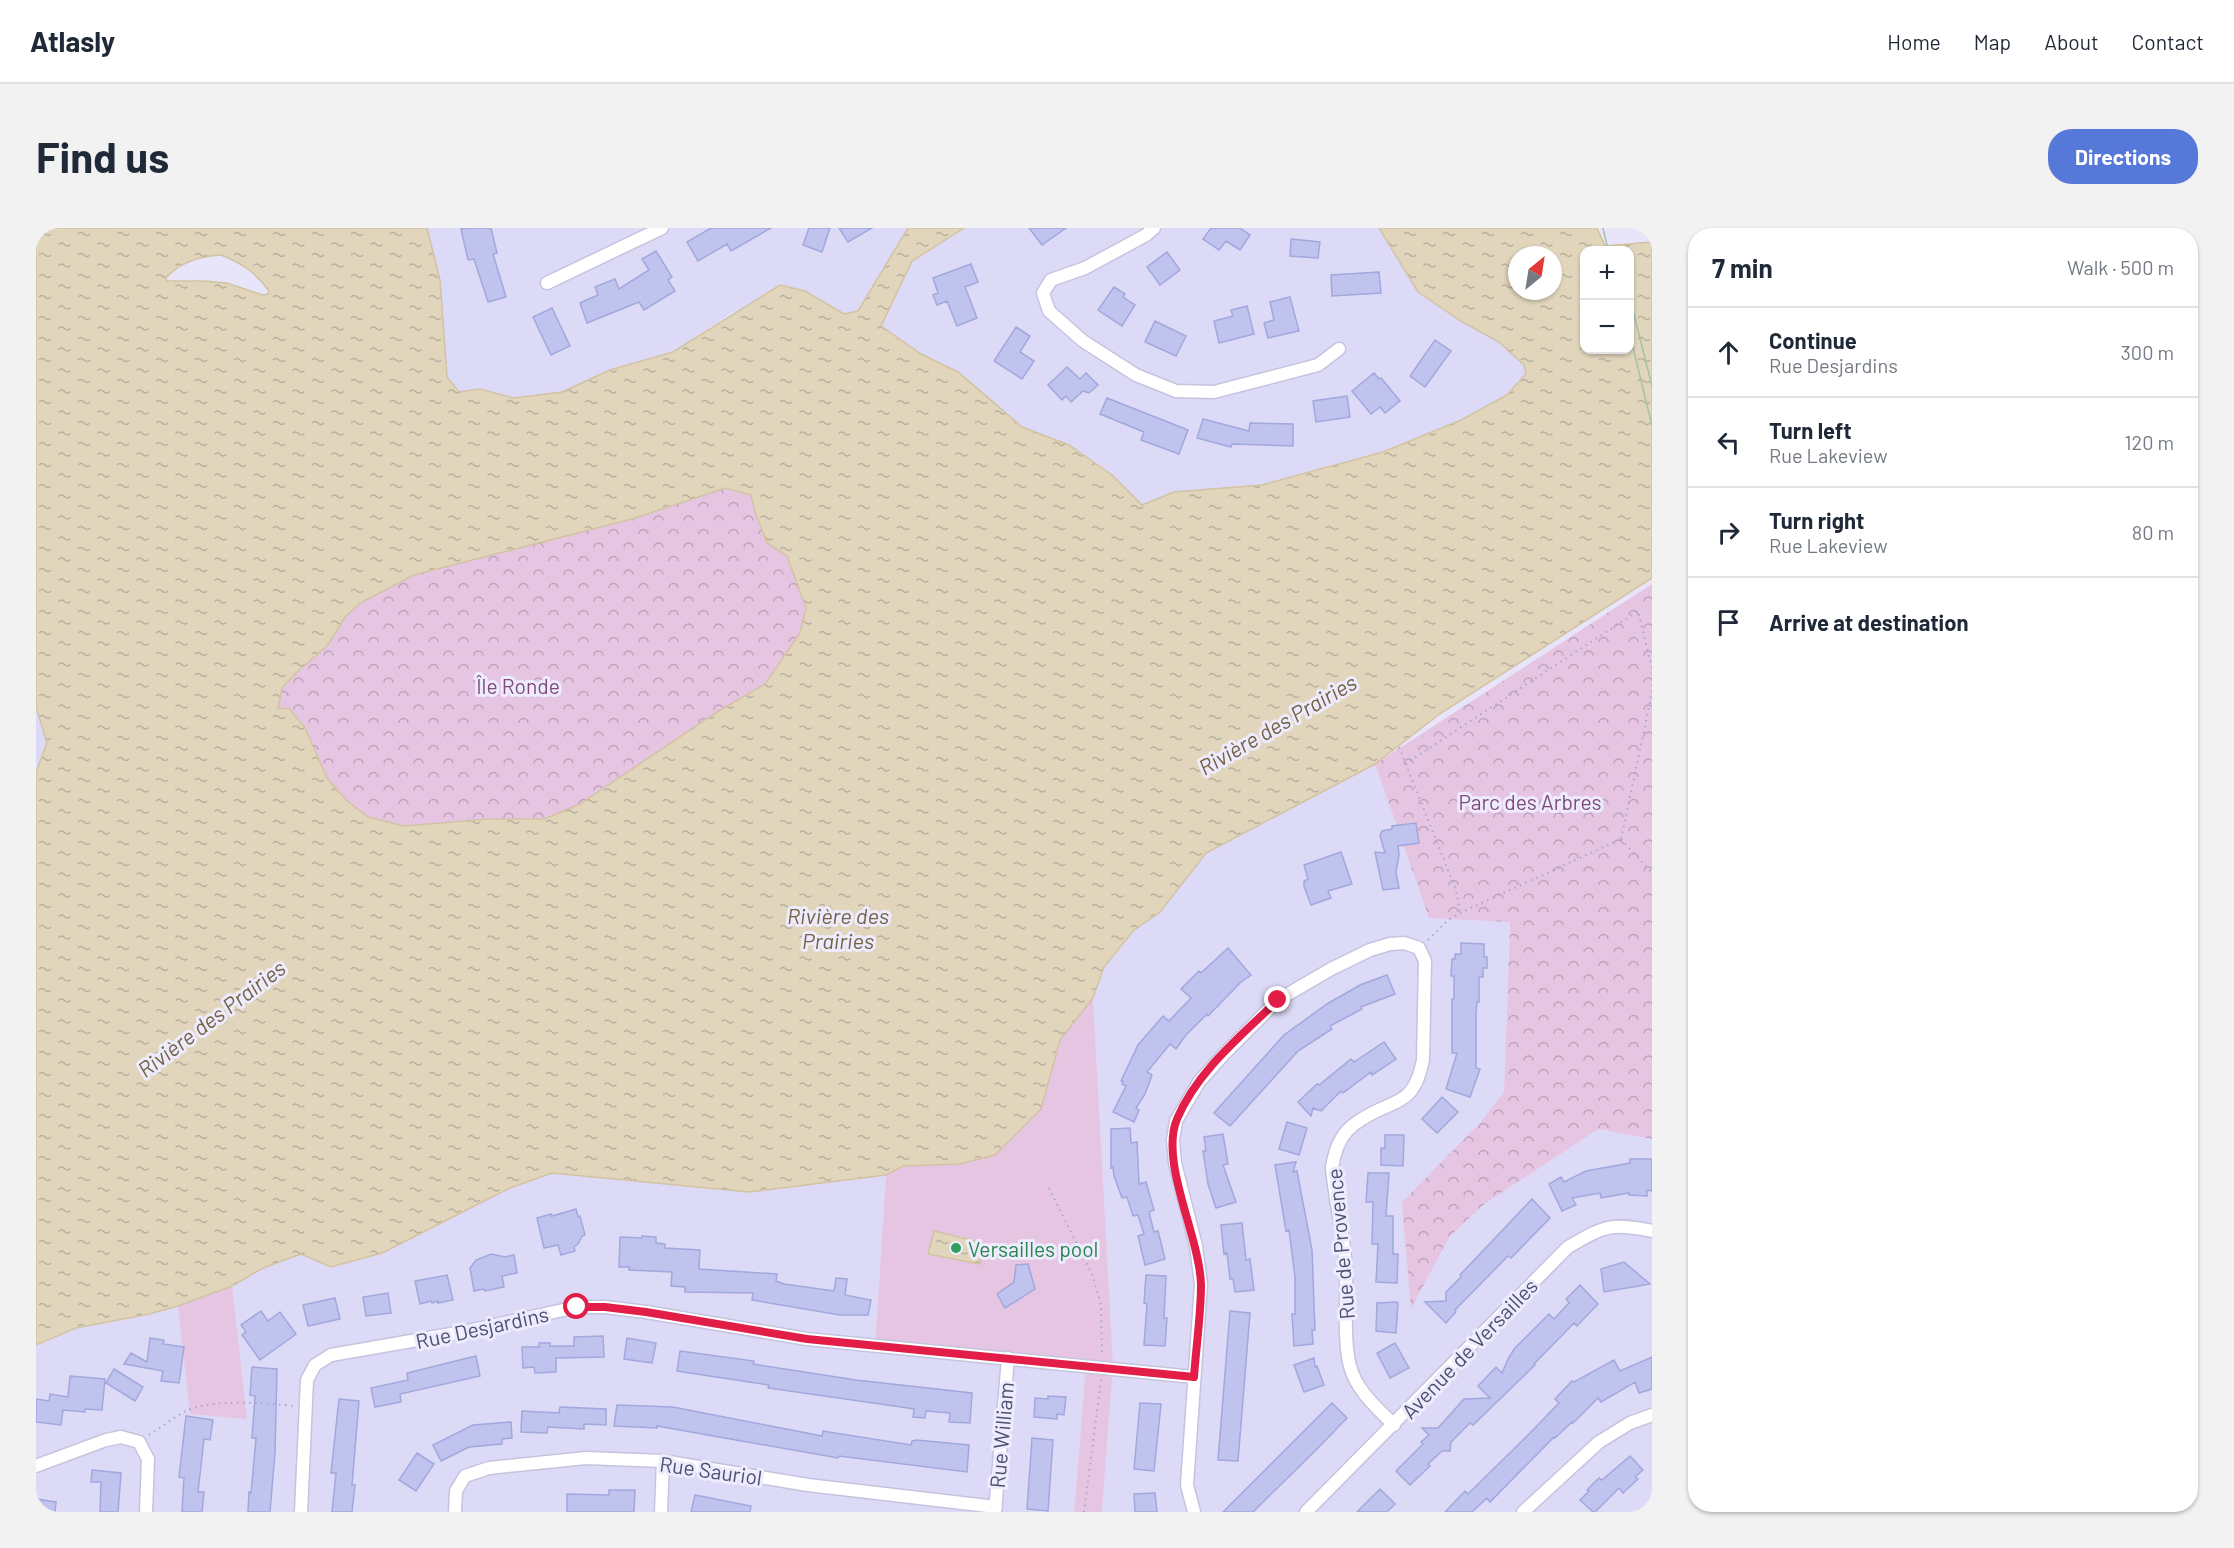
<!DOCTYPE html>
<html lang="en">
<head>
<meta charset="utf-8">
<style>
	:root { --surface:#fff; --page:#f2f2f3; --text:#1f2937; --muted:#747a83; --line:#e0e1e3; --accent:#5678d8 }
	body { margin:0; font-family:Barlow,sans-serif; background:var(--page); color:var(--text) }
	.controls { position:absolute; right:18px; top:18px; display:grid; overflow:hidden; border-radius:12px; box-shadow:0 2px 4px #0004 }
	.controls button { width:54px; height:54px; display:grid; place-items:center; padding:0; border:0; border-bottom:2px solid var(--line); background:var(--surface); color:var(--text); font:30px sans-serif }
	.compass { position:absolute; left:1472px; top:18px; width:54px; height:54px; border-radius:50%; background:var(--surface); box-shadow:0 2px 4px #0004; rotate:30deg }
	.stop { position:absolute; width:18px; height:18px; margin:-14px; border:4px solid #e11d48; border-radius:50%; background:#fff }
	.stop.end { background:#e11d48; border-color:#fff; box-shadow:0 2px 6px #0008 }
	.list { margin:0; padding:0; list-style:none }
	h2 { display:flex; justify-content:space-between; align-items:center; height:78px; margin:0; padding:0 24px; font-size:26px }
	h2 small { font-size:20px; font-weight:400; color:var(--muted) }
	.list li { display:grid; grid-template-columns:39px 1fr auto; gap:18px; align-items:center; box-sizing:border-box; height:90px; padding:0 24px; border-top:2px solid var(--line) }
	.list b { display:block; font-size:22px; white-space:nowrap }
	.list p { margin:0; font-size:20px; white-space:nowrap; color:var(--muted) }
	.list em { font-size:20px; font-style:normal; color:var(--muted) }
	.icon { flex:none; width:33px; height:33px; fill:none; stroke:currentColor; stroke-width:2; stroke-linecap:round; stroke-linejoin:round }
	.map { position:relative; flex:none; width:1616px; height:1284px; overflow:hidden; border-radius:24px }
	header { display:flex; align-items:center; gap:36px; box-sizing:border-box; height:84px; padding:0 30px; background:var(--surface); border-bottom:2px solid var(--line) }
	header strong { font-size:28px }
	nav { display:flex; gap:33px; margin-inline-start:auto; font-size:21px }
	.intro { display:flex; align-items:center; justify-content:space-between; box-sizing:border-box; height:144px; padding:0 36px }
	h1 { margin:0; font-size:42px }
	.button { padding:15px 27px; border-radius:24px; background:var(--accent); color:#fff; font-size:21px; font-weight:700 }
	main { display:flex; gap:36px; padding:0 36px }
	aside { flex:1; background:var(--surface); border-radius:24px; box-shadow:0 2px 4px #0004 }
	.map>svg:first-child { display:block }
	.residential { fill:#dcdaf6 }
	.green { fill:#e6c5e2 }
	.forest { fill:url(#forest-crowns) }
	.water { fill:url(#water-ripples); stroke:#d2c3a3; stroke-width:1.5; fill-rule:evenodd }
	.building { fill:#bfc3ed; stroke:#a1a8dd; stroke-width:1.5 }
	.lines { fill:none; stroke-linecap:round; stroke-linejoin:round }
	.street-casing { stroke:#c5c4df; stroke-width:15 }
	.path { stroke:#a3a7d1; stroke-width:2; stroke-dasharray:1.5 4.5; stroke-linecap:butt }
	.street { stroke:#fff; stroke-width:12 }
	.tram { stroke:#a5c2a6; stroke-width:1.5 }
	.route { stroke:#e11d48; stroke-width:8 }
	.leisure-dot { fill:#2e9e5b; stroke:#edebfd; stroke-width:2 }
	.labels { text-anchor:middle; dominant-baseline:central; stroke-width:6; stroke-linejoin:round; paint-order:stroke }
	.park-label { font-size:21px; fill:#804c74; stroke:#edebfd }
	.street-label { font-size:21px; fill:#4d5170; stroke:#edebfd }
	.leisure-label { font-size:21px; fill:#27864d; stroke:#edebfd; text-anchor:start }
	.water-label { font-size:22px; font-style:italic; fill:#746442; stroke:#edebfd }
</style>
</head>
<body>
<header>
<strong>Atlasly</strong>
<nav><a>Home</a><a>Map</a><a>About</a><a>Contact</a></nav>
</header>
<div class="intro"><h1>Find us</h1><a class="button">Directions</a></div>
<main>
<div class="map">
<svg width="1616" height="1284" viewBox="0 0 1616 1284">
	<defs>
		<pattern id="forest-crowns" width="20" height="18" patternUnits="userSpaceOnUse" patternTransform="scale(1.5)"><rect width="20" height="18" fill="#e6c5e2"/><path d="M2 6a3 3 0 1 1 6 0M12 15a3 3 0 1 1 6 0" fill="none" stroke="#bda2bc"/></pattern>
		<pattern id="water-ripples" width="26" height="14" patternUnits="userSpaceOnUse" patternTransform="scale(1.5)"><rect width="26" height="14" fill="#e1d5bc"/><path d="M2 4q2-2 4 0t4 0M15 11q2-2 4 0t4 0" fill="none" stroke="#b9af9d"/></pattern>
	</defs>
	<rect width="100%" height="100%" fill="#e8e5fa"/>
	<path class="residential" d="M391,0H872L822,83L808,86L769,63L697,84L637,124L574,142L526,164L478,170L444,161L423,164L411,149L404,52Z
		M928,0H1343L1382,64L1425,93L1463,114L1488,137L1490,146L1471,167L1425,192L1347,224L1226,257L1138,264L1106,277L1076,247L1033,217L986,199L922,144L885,126L845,98L876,33Z
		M0,479L11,515L0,544Z
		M1339,536L1393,690L1474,693L1468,865L1444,895L1374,1080L1413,1009L1447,977L1562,901L1616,911V1284H1066L1077,1136L1057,770L1068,739L1097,703L1124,684L1170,625Z
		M516,945L713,964L850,947L839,1117L1050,1138L1038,1284H0V1117L40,1100L113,1086L196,1058L227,1040L265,1026L295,1039L474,960Z"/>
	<path class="green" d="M1057,770L1077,1136L1066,1284H1038L1050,1138L839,1118L850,947L867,938L923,936L1005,881L1024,812Z
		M196,1058L211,1191L154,1186L142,1078Z"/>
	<path class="forest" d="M689,260L716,267L719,284L731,315L751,328L770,380L764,405L729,456L681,484L544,576L508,591H452L368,598L332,589L310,572L291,550L269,500L253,480L242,481L246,460L261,444L292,417L309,389L324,375L378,347L596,291Z
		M1616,356V911L1562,901L1447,977L1413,1009L1375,1081L1366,974L1444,895L1468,864L1474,694L1393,690L1339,536Z"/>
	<path class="water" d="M0,0H391L404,52L411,149L423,164L444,161L478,170L526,164L574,142L637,124L744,57L769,63L808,86L822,83L872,0H928L876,33L845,98L885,126L922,144L986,199L1033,217L1076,247L1106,277L1138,264L1226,257L1347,224L1425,192L1471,167L1490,146L1488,137L1463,114L1425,93L1382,64L1343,0H1561L1569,18L1616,14V350L1405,485L1339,536L1170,625L1124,684L1097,703L1068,739L1057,770L1024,812L1005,881L959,927L923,936L867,938L850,947L713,964L516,945L474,960L346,1025L295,1039L265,1026L227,1040L196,1058L142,1078L113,1086L40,1100L0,1117V544L11,515L0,479ZM1548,22H1594V122H1548ZM185,27C206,35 220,45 233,63L232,66L227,67L191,55L168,53H131L130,50C144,34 166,28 185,27ZM1481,27H1517V63H1481ZM689,260L715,267L719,284L731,315L751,328L770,380L764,405L729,456L681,484L544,576L508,591H452L368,598L332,589L310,572L291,550L269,500L253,480L242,481L246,460L261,444L292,417L309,389L324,375L378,347L596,291Z
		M898,1003L948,1015L944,1036L892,1026Z"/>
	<path class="building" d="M431,0H455L461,25L457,26L470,69L452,74L438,31L432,32L425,1Z
		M675,0H735L695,23L691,16L662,33L651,14Z
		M773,0H794L786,24L767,17Z
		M803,0H836L812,14Z
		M993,0H1030L1006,17Z
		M1175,0H1204L1214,7L1204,22L1190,13L1183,22L1167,11Z
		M1255,11L1284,14L1282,30L1254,28Z
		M620,23L636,49L632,52L639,63L608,82L603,74L551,95L544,75L562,67L559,59L579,51L583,61L613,42L606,31Z
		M1131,24L1144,42L1124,57L1111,39Z
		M935,36L942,54L929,59L941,90L921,98L911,73L901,77L897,67L902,65L897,50Z
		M1343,44L1345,65L1296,68L1295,47Z
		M1078,59L1089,66L1087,69L1099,77L1086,98L1062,82Z
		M1254,69L1263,103L1232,110L1228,95L1238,92L1234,74Z
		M1211,78L1218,106L1183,115L1178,93L1197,88L1195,82Z
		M516,80L534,118L515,127L497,89Z
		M1119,93L1150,108L1140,128L1109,114Z
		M980,99L994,108L984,124L998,133L986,151L958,133Z
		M1399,112L1415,123L1389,159L1374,148Z
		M1031,139L1044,151L1050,145L1062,157L1053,165L1047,163L1035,174L1030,168L1026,172L1012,157Z
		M1338,145L1343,151L1345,150L1364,173L1349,185L1344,179L1335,186L1316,163Z
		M1311,168L1314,189L1280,194L1277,173Z
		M1071,170L1152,202L1143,226L1105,212L1108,204L1064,186Z
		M1167,191L1213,203L1214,195L1257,196V218L1196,216L1195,219L1161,210Z
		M1380,595L1383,615L1362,618L1363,627L1360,644L1363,660L1347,662L1339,624L1349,625L1344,608L1346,603L1356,601V598Z
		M1305,624L1316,656L1292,663L1295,670L1275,677L1268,658V653L1272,651L1268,637Z
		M1425,715L1448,716V729H1451V740H1447V749H1443V774H1441L1440,787V840L1444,841L1434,869L1410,861L1421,825H1416V771H1418V748H1415L1416,731H1419V726H1425Z
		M1192,720L1215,747L1205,754L1172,788L1171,786L1150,807L1140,821L1134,816L1111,844L1116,847L1109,866L1100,880L1103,882L1098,894L1077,884L1090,858L1086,856L1087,853H1085L1102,817L1127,788L1133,793L1155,770L1145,761L1163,743L1165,745Z
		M1351,747L1359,766L1325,779L1326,781L1294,798L1296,801L1262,823L1194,898L1178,885L1248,807L1291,776L1324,757Z
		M1348,814L1360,831L1336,847L1335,844L1307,865L1305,863L1285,883L1277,880L1275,888L1262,874L1281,856L1283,857L1315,831L1318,834Z
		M1406,869L1422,884L1401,905L1386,891Z
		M1251,894L1271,900L1263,927L1243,921Z
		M1094,900L1095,915L1101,914L1103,956L1110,954L1118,982L1113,984L1118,1004L1122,1003L1129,1031L1109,1037L1102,1008L1108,1006L1102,987L1097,988L1091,969L1086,970L1078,948L1077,939L1075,940V901Z
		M1187,906L1192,936L1187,937L1200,974L1180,980L1172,956L1167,923H1170L1168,909Z
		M1349,907H1368L1367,938L1345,937V920H1349Z
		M1594,931H1616V963L1611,962V968L1593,967V965L1565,970L1564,965L1536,970L1540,977L1526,983L1513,956L1525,949L1528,954L1550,943L1594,935Z
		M1260,934L1257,944L1261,943L1276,1022L1279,1102H1276L1277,1116L1258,1118L1256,1086H1259V1049L1253,1002L1250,1003L1239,937Z
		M1332,945H1353L1350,988H1357V1026H1362L1361,1055L1340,1054L1342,1016H1336L1337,974H1330Z
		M1496,971L1514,990L1475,1030L1472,1028L1419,1082L1420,1084L1410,1095L1389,1074L1410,1073V1064L1425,1049L1424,1047Z
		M540,981L542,989L544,988L549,1007L546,1008L542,1016L538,1019L539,1023L525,1027L522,1017L508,1020L501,990L515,986L516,988Z
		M1206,995L1210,1032L1214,1031L1218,1062L1199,1064L1197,1051H1194L1191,1025L1188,1026L1185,997Z
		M606,1008L620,1009V1015L629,1016V1020L664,1022L663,1041L741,1046L740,1053L748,1056L798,1063L800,1050L811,1051L809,1067L835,1072L832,1087H804L716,1072L717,1065L649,1064V1059L635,1058L636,1044L593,1042V1039H583L584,1009L606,1010Z
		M455,1026L469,1029L478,1027L481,1045L466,1048L468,1059L449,1063L448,1061L438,1063L434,1040L440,1032Z
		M1588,1034L1614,1056L1568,1064L1565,1041Z
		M992,1036L999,1061L969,1080L961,1066L978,1054L980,1037Z
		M411,1047L417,1072L402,1075V1073L396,1075L395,1073L384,1076L379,1053Z
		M1110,1047L1130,1048L1128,1090H1131L1129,1118L1108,1117L1111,1076L1108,1075Z
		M1544,1057L1562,1076L1541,1098L1538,1095L1498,1136L1499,1137L1437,1197L1434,1195L1415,1214L1414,1223H1406L1392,1236L1394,1238L1374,1257L1360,1243L1387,1216L1385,1214L1393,1207L1386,1200H1402L1428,1171L1454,1170L1442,1158L1460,1139L1466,1145L1473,1129L1479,1120L1513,1086L1518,1091L1533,1075L1530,1071Z
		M352,1065L355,1085L330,1088L327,1069Z
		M299,1070L304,1091L272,1098L267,1077Z
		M1360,1074L1362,1075L1360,1105L1340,1103L1341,1075Z
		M225,1083L232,1093L244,1084L260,1106L224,1132L206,1107L210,1104L205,1097Z
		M1194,1083L1214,1085L1202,1233L1182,1232Z
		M567,1108L568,1129L520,1130V1144L499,1145L498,1139L487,1140L486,1119H503V1115H514V1118H538V1109Z
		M114,1110L128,1112L127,1116L148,1119L143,1155L125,1153L127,1143L88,1136L95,1125L111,1134Z
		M591,1110L620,1115L616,1135L588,1131Z
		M1359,1115L1373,1140L1354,1150L1341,1125Z
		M644,1123L718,1133L717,1136L820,1152L936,1165L934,1195L913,1194L914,1185L890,1183L889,1190L877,1189L878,1181L865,1179L732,1160L733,1157L641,1143Z
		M440,1128L444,1148L364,1166L365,1174L339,1179L335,1160L372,1152L371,1145Z
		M1616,1129V1161L1603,1165L1599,1154L1565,1174L1562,1170L1537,1195L1536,1194L1519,1210L1518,1209L1454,1274L1451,1270L1436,1284H1409L1429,1263L1432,1266L1494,1205L1523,1175L1519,1171L1536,1153L1538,1154L1578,1132L1584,1143Z
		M1278,1130L1279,1139L1281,1138L1288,1157L1268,1164L1258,1137Z
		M216,1139L241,1141L239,1224L234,1284H212L213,1264L215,1265L220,1210H216L219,1168L214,1167Z
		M78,1141L107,1159L99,1173L70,1155Z
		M34,1148L69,1151L66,1182L49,1181V1184L27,1182L25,1197L0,1194V1171L13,1173L14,1166L32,1169Z
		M1012,1168L1030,1169L1028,1187L1021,1186V1191L998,1189L999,1170L1012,1171Z
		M303,1171L323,1173L316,1257H319L316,1284H296L300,1245H295Z
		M1104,1175L1125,1176L1118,1243L1098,1241Z
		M1296,1175L1311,1190L1280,1222L1217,1284H1187Z
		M581,1177L637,1179L786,1208L787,1203L875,1217L876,1213L880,1212L933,1217L931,1244L803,1228L802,1230L621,1198V1200L578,1198Z
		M524,1179L570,1181V1197L548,1196V1201L512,1199L511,1205L485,1204L486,1183L523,1185Z
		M150,1188L177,1192L174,1212L168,1211L162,1264H168L166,1284H146L148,1250L143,1249Z
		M475,1194L476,1210L466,1211V1216L433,1219L405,1233L397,1217L437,1197Z
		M996,1210L1017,1212L1012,1283L991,1281Z
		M381,1225L398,1236L380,1263L363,1252Z
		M1594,1228L1607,1242L1599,1249L1602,1251L1587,1265L1583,1260L1559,1284H1557L1544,1272L1553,1263L1551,1262L1563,1250L1566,1252Z
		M56,1242L85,1245L82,1284H64L65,1254H55Z
		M1344,1261L1359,1276L1351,1284H1321Z
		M573,1262H599L598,1284H531V1266L573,1267Z
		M1119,1265L1121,1284H1099L1098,1266Z
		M659,1267L715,1278L714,1284H655Z
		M0,1271L20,1274L19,1284H0Z"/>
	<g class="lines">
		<defs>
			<path id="street" d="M1118,0L1110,7L1049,40L1015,52L1007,65L1013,83L1047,113L1100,147L1140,163L1178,164L1282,137L1303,121
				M511,55L626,0
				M0,1238L70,1212L85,1209L103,1214L112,1231L110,1284
				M265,1284L271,1152L279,1137L295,1127L427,1104L541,1079H569L610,1084L771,1111L1158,1149
				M419,1284L420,1263L429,1248L453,1240L550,1230L627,1233L772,1257L960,1279
				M625,1284L627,1233
				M959,1284L972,1130
				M1158,1284L1151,1257L1165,1056L1160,1018L1139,935L1137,912L1140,893L1163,854L1188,826L1242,772L1295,741L1334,722L1354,716L1368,715L1383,720L1389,733L1387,832C1384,845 1381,857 1372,866C1365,873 1356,876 1347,880C1316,894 1301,905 1296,940C1299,974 1308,1007 1310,1041C1311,1069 1307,1112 1314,1138C1320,1162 1341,1180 1358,1197
				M1270,1284L1532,1019C1569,998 1574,994 1616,1003
				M1487,1284L1563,1214L1594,1195L1616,1187"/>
		</defs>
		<use href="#street" class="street-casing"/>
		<path class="path" d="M1363,519L1420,662L1424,685
			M1369,536L1602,383L1616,441V465L1585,611
			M1585,611L1616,645
			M1392,712L1412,692L1424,685L1585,611
			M1013,960L1056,1046L1065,1077L1066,1128
			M113,1207C125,1200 136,1190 148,1184C174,1170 229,1175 258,1178
			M1048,1284L1065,1152"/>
		<use href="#street" class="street"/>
		<path class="tram" d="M1567,0L1572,22
			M1594,71L1616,158
			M1594,107L1616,198"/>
	</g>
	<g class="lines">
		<path class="route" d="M541,1079H569L610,1084L771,1111L1158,1149C1160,1119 1165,1087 1165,1057C1164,1009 1123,934 1141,891C1161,843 1206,807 1242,772"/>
	</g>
	<circle class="leisure-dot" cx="920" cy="1020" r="6"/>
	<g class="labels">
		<g class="park-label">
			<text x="482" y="457">Île Ronde</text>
			<text x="1494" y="573">Parc des Arbres</text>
		</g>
		<g class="street-label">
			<text transform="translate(1304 1016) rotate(-95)">Rue de Provence</text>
			<text transform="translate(446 1099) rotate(-12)">Rue Desjardins</text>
			<text transform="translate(1433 1120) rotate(-46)">Avenue de Versailles</text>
			<text transform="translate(965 1207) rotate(-85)">Rue William</text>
			<text transform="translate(675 1242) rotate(8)">Rue Sauriol</text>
		</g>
		<g class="leisure-label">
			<text x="932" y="1020">Versailles pool</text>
		</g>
		<g class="water-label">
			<text transform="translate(1241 496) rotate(-30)">Rivière des Prairies</text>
			<text x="802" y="687">Rivière des<tspan x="802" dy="25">Prairies</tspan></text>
			<text transform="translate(175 790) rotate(-37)">Rivière des Prairies</text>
		</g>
	</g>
</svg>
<div class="controls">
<button>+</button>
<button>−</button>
</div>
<svg class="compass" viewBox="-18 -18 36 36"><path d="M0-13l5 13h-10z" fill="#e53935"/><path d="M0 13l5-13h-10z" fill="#747a83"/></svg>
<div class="stop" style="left:541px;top:1079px"></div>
<div class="stop end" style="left:1242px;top:772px"></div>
</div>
<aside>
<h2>7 min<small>Walk · 500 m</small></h2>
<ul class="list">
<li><svg class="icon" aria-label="ahead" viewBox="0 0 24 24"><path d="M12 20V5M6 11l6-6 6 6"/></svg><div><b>Continue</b><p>Rue Desjardins</p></div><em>300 m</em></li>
<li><svg class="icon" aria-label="left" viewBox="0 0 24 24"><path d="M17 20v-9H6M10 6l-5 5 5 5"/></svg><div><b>Turn left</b><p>Rue Lakeview</p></div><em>120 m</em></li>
<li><svg class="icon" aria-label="right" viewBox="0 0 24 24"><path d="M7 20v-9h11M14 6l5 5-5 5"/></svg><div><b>Turn right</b><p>Rue Lakeview</p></div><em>80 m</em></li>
<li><svg class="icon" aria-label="arrive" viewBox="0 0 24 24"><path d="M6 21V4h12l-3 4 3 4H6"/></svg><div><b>Arrive at destination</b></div></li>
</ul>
</aside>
</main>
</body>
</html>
